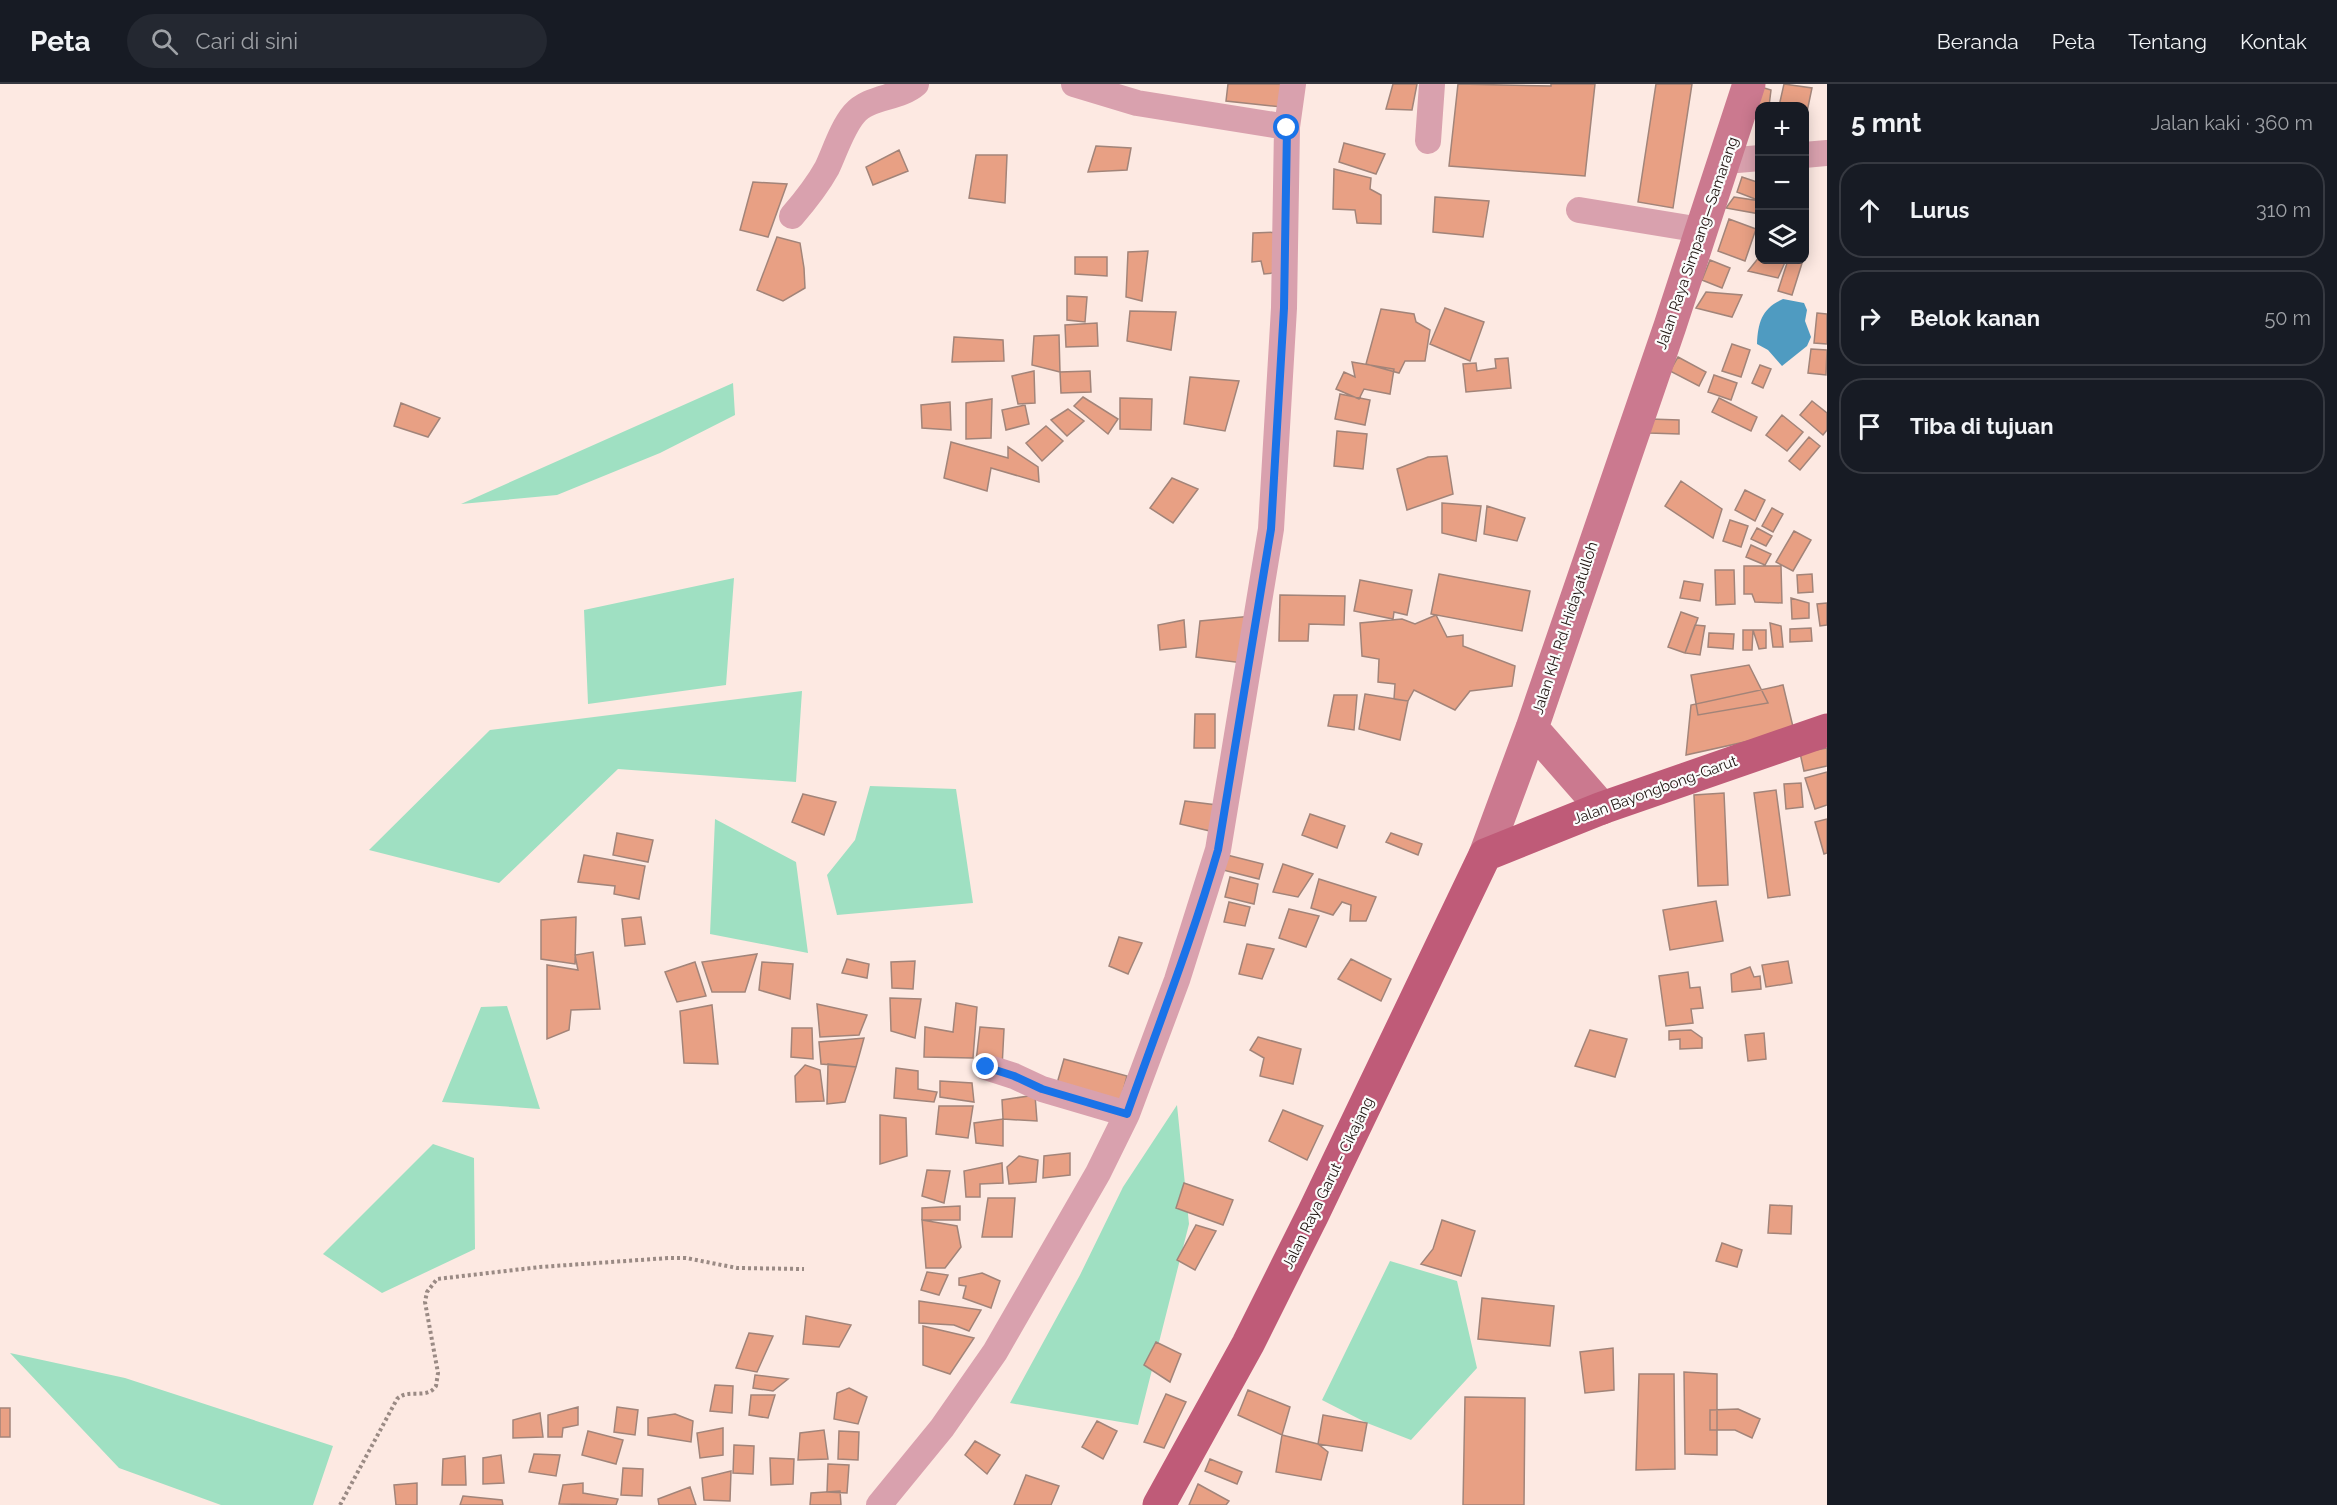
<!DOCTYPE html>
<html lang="id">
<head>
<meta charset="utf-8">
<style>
	:root { --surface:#171b24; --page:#242831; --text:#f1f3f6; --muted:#9ea1a6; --line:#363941 }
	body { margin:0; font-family:Raleway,sans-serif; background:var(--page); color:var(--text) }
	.controls { position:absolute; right:18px; top:18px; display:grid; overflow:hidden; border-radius:12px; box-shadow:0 3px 15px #0003 }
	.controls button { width:54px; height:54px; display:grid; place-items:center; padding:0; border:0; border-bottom:2px solid var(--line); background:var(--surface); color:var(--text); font:30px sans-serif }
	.stop { position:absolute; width:18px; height:18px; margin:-14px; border:4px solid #1a73e8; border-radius:50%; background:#fff }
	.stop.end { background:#1a73e8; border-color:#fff; box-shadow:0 2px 6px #0008 }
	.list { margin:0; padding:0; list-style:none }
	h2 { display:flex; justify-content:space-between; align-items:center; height:78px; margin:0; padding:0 24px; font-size:26px }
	h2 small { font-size:20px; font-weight:400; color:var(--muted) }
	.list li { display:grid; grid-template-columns:39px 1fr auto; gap:18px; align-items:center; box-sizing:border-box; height:96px; margin:0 12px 12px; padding:0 12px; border:2px solid var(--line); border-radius:24px }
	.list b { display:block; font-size:22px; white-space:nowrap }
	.list em { font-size:20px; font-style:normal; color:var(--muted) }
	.icon { flex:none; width:33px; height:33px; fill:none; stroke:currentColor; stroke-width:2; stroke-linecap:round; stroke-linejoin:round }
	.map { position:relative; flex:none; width:1827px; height:1421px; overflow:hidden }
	header { display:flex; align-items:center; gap:36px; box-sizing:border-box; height:84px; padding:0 30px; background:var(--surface); border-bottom:2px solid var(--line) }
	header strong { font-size:28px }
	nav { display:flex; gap:33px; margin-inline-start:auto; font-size:21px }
	.search { width:420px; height:54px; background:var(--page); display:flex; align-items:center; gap:15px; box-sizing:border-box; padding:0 21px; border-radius:33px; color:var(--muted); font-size:22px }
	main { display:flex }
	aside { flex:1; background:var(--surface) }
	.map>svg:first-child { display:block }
	.green { fill:#9fe0c2 }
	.water { fill:#4f9bc1 }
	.building { fill:#e8a084; stroke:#a28479; stroke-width:1.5 }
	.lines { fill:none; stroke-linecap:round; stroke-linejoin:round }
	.path { stroke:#9a8a84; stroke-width:4; stroke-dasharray:3 3; stroke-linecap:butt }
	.street { stroke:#d9a1ae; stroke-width:26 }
	.secondary { stroke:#cb798f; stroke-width:33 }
	.primary { stroke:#bf5b78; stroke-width:33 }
	.route { stroke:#1a73e8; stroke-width:8 }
	.labels { text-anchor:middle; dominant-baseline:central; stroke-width:4.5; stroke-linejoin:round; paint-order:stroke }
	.street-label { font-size:15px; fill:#1e130f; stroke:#fbfbfb }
</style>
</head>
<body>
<header>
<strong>Peta</strong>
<div class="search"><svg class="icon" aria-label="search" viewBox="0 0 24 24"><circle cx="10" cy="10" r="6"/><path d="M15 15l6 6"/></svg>Cari di sini</div>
<nav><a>Beranda</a><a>Peta</a><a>Tentang</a><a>Kontak</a></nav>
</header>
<main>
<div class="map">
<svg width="1827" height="1421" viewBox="0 0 1827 1421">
	<rect width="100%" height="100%" fill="#fde9e2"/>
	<path class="green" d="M733,299L735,331L660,369L557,411L461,420Z
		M734,494L726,601L588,620L584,526Z
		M802,607L796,698L618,685L499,799L369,766L490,646Z
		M870,702L956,705L973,819L837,831L827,791L855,756Z
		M715,735L796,778L808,869L710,850Z
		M507,922L540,1025L442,1018L481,923Z
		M1177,1021L1189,1140L1138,1341L1010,1319L1080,1191L1123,1103Z
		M433,1060L474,1074L475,1165L382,1209L323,1170Z
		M1390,1177L1457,1197L1477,1284L1411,1356L1367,1339L1322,1316Z
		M10,1269L125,1294L333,1362L313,1421H221L119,1384Z"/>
	<path class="water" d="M1783,215L1804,219L1807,226L1805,237L1811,253L1807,262L1782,282L1768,266L1757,260C1758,238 1762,224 1783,215Z"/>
	<path class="building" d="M1228,0H1284L1282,23L1226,17Z
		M1393,0H1417L1412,26L1386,25Z
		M1458,0L1551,2V0H1595L1585,92L1449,82Z
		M1656,0H1692L1673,124L1638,118Z
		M1784,0L1812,4L1804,42V22H1779Z
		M1761,3L1771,6L1769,22L1756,21Z
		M1344,59L1385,70L1376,90L1339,78Z
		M1096,62L1131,64L1127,86L1088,88Z
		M899,66L908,87L873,101L866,83Z
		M976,71H1007L1005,119L969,114Z
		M1334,85L1371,94L1370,105L1381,111V140L1357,139L1355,126L1333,125Z
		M1742,93L1760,99V117L1737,108Z
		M753,98L787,100L768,153L740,146Z
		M1435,113L1489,117L1483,153L1433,148Z
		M1734,113L1760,117V130L1726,124Z
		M1729,135L1756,145L1745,177L1718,167Z
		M1282,148L1283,188L1264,190L1261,177L1252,178L1253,149Z
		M777,153L800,159L804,184L805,204L783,217L757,206Z
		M1148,167L1142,217L1126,213L1128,168Z
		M1760,172V176H1786L1778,194L1748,187Z
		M1075,173H1107V192L1075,190Z
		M1710,176L1730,184L1722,204L1702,196Z
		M1788,176H1803L1792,211L1778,207Z
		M1706,208L1742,211L1732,233L1696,224Z
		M1067,212L1087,213L1085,238L1067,236Z
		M1445,224L1484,238L1470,277L1430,260Z
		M1381,225L1414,230L1416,238L1430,246L1425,277H1405L1399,289L1366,280Z
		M1130,227L1176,228L1171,266L1127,257Z
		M1817,229L1827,230V260L1814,259Z
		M1097,239L1098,262L1066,263L1065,241Z
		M1059,251L1060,288L1032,281L1034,252Z
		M954,253L1003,256L1004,277L952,278Z
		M1732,260L1750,266L1741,293L1722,287Z
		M1811,265L1827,266L1826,291L1808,289Z
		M1678,273L1706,288L1699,302L1670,287Z
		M1508,274L1511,304L1466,308L1463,280L1476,279L1477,287L1496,284L1495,275Z
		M1352,278L1394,285L1390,310L1364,305L1359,315L1336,305L1344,288L1355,293Z
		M1760,281L1771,285L1763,304L1752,299Z
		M1034,287L1035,319L1018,320L1012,292Z
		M1090,287L1091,308L1061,309L1060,288Z
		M1714,291L1737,299L1731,316L1708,308Z
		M1190,293L1239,297L1225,347L1184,340Z
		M1340,310L1370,316L1365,341L1335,335Z
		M1083,313L1118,335L1108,350L1074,322Z
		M1120,314L1152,315L1151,346L1120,345Z
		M1719,314L1757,333L1751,347L1712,328Z
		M992,315L991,354L966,355V319Z
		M1812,317L1827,329V346L1823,351L1800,331Z
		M950,318L951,346L922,344L921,321Z
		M401,319L440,334L428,353L394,342Z
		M1025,321L1029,340L1006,346L1002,326Z
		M1068,325L1084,337L1067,352L1051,336Z
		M1782,331L1803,348L1787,367L1766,351Z
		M1650,335L1679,336V350L1649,349Z
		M1046,342L1063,357L1042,377L1026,359Z
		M1337,347L1367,350L1363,385L1334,382Z
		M1809,353L1820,362L1800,386L1789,377Z
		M951,358L1008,374V363L1038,383L1039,398L991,384L987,407L944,394Z
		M1447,372L1453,410L1407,426L1397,385L1428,373Z
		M1172,394L1198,405L1173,439L1150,424Z
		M1681,397L1722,425L1713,454L1665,422Z
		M1745,406L1765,416L1755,437L1735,426Z
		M1442,419L1481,422L1476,457L1442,449Z
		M1487,422L1525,434L1517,457L1484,450Z
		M1772,424L1783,430L1773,448L1762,442Z
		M1730,436L1748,442L1741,463L1723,457Z
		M1757,444L1772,452L1766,462L1751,455Z
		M1794,447L1811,456L1793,487L1776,478Z
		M1751,461L1771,470L1765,481L1746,473Z
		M1744,482H1781L1782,519L1755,518L1752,510H1744Z
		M1715,486H1734L1735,520L1716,521Z
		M1439,490L1530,507L1522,547L1431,530Z
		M1812,490L1813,508L1798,509L1797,491Z
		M1360,496L1412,506L1407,531L1394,528L1393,535L1354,527Z
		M1684,497L1703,500L1700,517L1680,514Z
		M1280,511L1345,512L1344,541L1309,540L1308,557H1279Z
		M1791,514L1809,519V534L1792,535Z
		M1827,519V541L1820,542L1817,520Z
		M1681,528L1698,534L1685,569L1668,563Z
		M1436,531L1447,553L1463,551V562L1515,582L1512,602L1470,607L1455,626L1414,606L1408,617L1394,615L1395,600L1378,598L1379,575L1362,572L1360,539L1402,535L1415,540Z
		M1252,532L1243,579L1196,573L1200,537Z
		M1184,536L1186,563L1160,566L1158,541Z
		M1770,539L1781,542L1783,563H1773Z
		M1695,541L1705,542L1700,571L1685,569Z
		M1811,544L1812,557L1790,558V545Z
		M1743,546H1753L1752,566H1743Z
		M1753,546H1766V564L1759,565Z
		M1709,549L1734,550L1733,565L1708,563Z
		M1749,581L1768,619L1698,631L1691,591Z
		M1783,601L1794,647L1686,671L1691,621Z
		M1365,610L1408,617L1400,656L1359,645Z
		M1334,611H1357L1354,646L1328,642Z
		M1195,630H1215V664H1194Z
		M1827,664V682L1804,687L1800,669Z
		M1827,688V721L1815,725L1805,694Z
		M1801,699L1803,723L1786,725L1784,700Z
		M1776,706L1790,811L1768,814L1754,709Z
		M1724,709L1728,801L1698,802L1694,711Z
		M803,710L836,718L824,751L792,738Z
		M1185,717L1217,721L1210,747L1180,740Z
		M1310,730L1345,742L1337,764L1302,751Z
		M1827,735V769L1824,770L1815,738Z
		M617,749L653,756L648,778L613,771Z
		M1391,749L1422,760L1418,771L1386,758Z
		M584,771L645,782L639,815L614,810L615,802L578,798Z
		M1227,771L1263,780L1259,795L1223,786Z
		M1283,780L1313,790L1298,813L1273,808Z
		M1230,793L1258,800L1254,820L1225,813Z
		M1319,795L1376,813L1366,837H1350L1351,821L1342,818L1333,831L1311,824Z
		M1716,817L1723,857L1670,866L1663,826Z
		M1229,818L1250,823L1245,842L1224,838Z
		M1289,825L1319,832L1306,863L1279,854Z
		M576,833L575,880L541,875V836Z
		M641,833L645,860L625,862L622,835Z
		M1119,853L1142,859L1128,890L1109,882Z
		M1247,860L1274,865L1262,895L1239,890Z
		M593,868L600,925L571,926L569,946L547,955V881L578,886L575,871Z
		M757,870L745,908H712L702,878Z
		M847,875L869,880L867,894L842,889Z
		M1351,875L1391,895L1381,917L1338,895Z
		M915,877L913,905L892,904L891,878Z
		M1788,877L1792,899L1766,903L1762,881Z
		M695,878L706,912L677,918L665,888Z
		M762,878L793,880L790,915L759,906Z
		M1750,883L1754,893L1760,892L1761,905L1732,908L1731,890Z
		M1688,888L1690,904L1700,903L1703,924L1691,925L1693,939L1666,942L1659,892Z
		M890,914L921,915L915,954L891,947Z
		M956,919L977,923L973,974L924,973L925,943L953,948Z
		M817,920L867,931L859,951L820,953Z
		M712,921L718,980L684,979L680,927Z
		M980,943L1004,945L1002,984L976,978Z
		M792,944H812L813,975L791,973Z
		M1590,946L1627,955L1615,993L1575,982Z
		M1691,946L1702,954V964L1680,965V955L1669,956V947Z
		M1764,949L1766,975L1748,977L1745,951Z
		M1258,953L1301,965L1293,1000L1260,992L1264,974L1250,966Z
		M864,954L856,983L821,980L819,958Z
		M1064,975L1127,992L1120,1019L1056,1003Z
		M828,980L856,983L845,1018L827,1020Z
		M805,981L820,986L824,1017L796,1018L795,992Z
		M896,984L918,987V1005L937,1008L934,1018L894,1014Z
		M940,997L972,999L974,1018L940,1013Z
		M1035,1011L1037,1037L1003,1035L1002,1016Z
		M939,1022H973L968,1054L936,1050Z
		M1283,1026L1323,1042L1307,1076L1269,1057Z
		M880,1031L906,1034L907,1072L880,1080Z
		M1003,1035V1062L976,1059L974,1039Z
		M1070,1069V1091L1043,1094L1044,1072Z
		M1019,1072L1038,1076L1036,1098L1009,1100L1007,1083Z
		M1002,1079L1003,1099L980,1100V1113H966L964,1087Z
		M927,1086L950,1087L944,1119L922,1112Z
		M1184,1099L1233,1116L1223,1141L1176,1124Z
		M988,1114H1015L1012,1153H982Z
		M1770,1121L1792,1122L1791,1150L1768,1149Z
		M960,1122V1136H922V1124Z
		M922,1136L957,1142L961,1163L945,1184H926Z
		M1442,1136L1475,1147L1461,1192L1421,1180L1433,1165Z
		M1196,1141L1216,1147L1195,1186L1177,1176Z
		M1722,1159L1742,1166L1737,1183L1716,1177Z
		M927,1188L948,1191L939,1211L921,1206Z
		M982,1189L1000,1197L991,1224L963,1214L966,1202L959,1201V1194Z
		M1482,1214L1554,1222L1550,1262L1478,1255Z
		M919,1217L981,1226L969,1247L954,1241L919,1239Z
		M806,1232L851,1241L839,1263L803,1260Z
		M923,1242L974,1254L950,1290L923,1281Z
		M749,1249L773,1252L757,1288L736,1284Z
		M1156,1258L1181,1270L1170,1298L1144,1281Z
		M1613,1264L1614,1306L1585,1309L1580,1268Z
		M1684,1288L1717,1290V1371L1685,1370Z
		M1639,1290H1674L1675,1385L1636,1386Z
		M755,1291L788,1295L773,1307L753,1304Z
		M715,1301L733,1302L732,1329L710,1327Z
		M849,1304L867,1313L858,1340L834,1335L837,1309Z
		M1248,1306L1290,1323L1282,1351L1238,1331Z
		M1166,1310L1186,1318L1164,1364L1144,1358Z
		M751,1311H775L768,1334L749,1331Z
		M1465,1313L1525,1314L1524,1421H1463Z
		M578,1323V1341L563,1344L562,1353H548V1331Z
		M617,1323L638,1326L635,1351L614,1348Z
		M0,1324H10V1353H0Z
		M1738,1325L1760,1335L1752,1354L1735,1346H1710V1326Z
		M540,1329L543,1353L513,1354V1336Z
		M675,1330L693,1337L691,1358L648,1351V1334Z
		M1323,1331L1367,1339L1362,1367L1318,1360Z
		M1097,1337L1117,1347L1103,1375L1082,1363Z
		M723,1344V1371L700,1374L697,1349Z
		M824,1346L828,1375L798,1376L800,1349Z
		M588,1347L623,1356L616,1380L582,1371Z
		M839,1347L859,1348L858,1376L838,1375Z
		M1282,1351L1318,1360L1328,1368L1321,1396L1276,1388Z
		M975,1357L1000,1371L987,1390L965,1371Z
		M734,1361L754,1362L753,1390L733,1389Z
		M534,1370L560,1371L556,1392L529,1388Z
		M501,1371L504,1399L483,1400V1374Z
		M465,1372L466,1401H442L443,1375Z
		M770,1374L794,1375L793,1400L771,1401Z
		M1210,1375L1242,1388L1237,1400L1205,1387Z
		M828,1380L849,1381L847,1409L827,1408Z
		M623,1384L643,1385L642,1412L621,1411Z
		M731,1387L730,1417L704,1416L702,1394Z
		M1026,1391L1059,1402L1051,1421H1014Z
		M417,1399V1421H396L394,1401Z
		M583,1399V1409L618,1415L616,1421L559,1420L563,1401Z
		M1198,1400L1229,1417L1226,1421H1189Z
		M690,1403L696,1421H659L658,1415Z
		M840,1407L841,1421H810L811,1409Z
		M463,1412L502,1416L503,1421H460Z"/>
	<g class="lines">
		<path class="path" d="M340,1421L397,1315C408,1304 427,1316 436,1302L438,1289L425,1218L427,1208L437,1195L540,1183L668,1174H686L737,1184L804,1185"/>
		<path class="street" d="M1074,0L1137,19L1287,43
			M1428,57L1432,0
			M1804,71L1827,69
			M1726,77L1760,74
			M1579,126L1701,146
			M792,132C805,117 817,102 827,84C835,67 842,44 854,30C869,12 899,15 916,0
			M986,983L1014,992L1042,1005L1127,1030
			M879,1421L942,1344L995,1268L1098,1089L1127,1030L1177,896L1218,766L1271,445L1284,224L1287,43L1293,0"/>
		<path class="secondary" d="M1532,644L1602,724
			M1485,771L1532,644L1670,242L1749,0"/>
		<path class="primary" d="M1159,1421L1248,1260L1313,1130L1485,771L1602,724L1827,646"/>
	</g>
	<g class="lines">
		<path class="route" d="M986,983L1014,992L1042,1005L1127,1030C1158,942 1192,856 1218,766L1271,445L1284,224L1287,44"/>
	</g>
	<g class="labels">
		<g class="street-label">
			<text transform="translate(1697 159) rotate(-71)">Jalan Raya Simpang—Samarang</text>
			<text transform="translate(1565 544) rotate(-72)">Jalan KH. Rd. Hidayatulloh</text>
			<text transform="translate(1655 706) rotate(-20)">Jalan Bayongbong-Garut</text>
			<text transform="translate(1328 1099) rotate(-64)">Jalan Raya Garut - Cikajang</text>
		</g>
	</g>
</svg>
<div class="controls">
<button>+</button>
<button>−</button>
<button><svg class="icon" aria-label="layers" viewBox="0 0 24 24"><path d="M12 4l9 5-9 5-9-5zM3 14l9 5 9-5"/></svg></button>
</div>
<div class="stop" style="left:1287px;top:44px"></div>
<div class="stop end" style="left:986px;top:983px"></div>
</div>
<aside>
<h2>5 mnt<small>Jalan kaki · 360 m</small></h2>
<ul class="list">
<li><svg class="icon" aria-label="ahead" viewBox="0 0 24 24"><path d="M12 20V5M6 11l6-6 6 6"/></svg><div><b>Lurus</b></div><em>310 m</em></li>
<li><svg class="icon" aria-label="right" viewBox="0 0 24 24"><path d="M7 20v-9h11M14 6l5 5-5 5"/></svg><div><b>Belok kanan</b></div><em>50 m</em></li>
<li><svg class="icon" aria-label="arrive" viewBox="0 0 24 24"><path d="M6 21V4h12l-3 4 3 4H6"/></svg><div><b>Tiba di tujuan</b></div></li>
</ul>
</aside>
</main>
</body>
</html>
